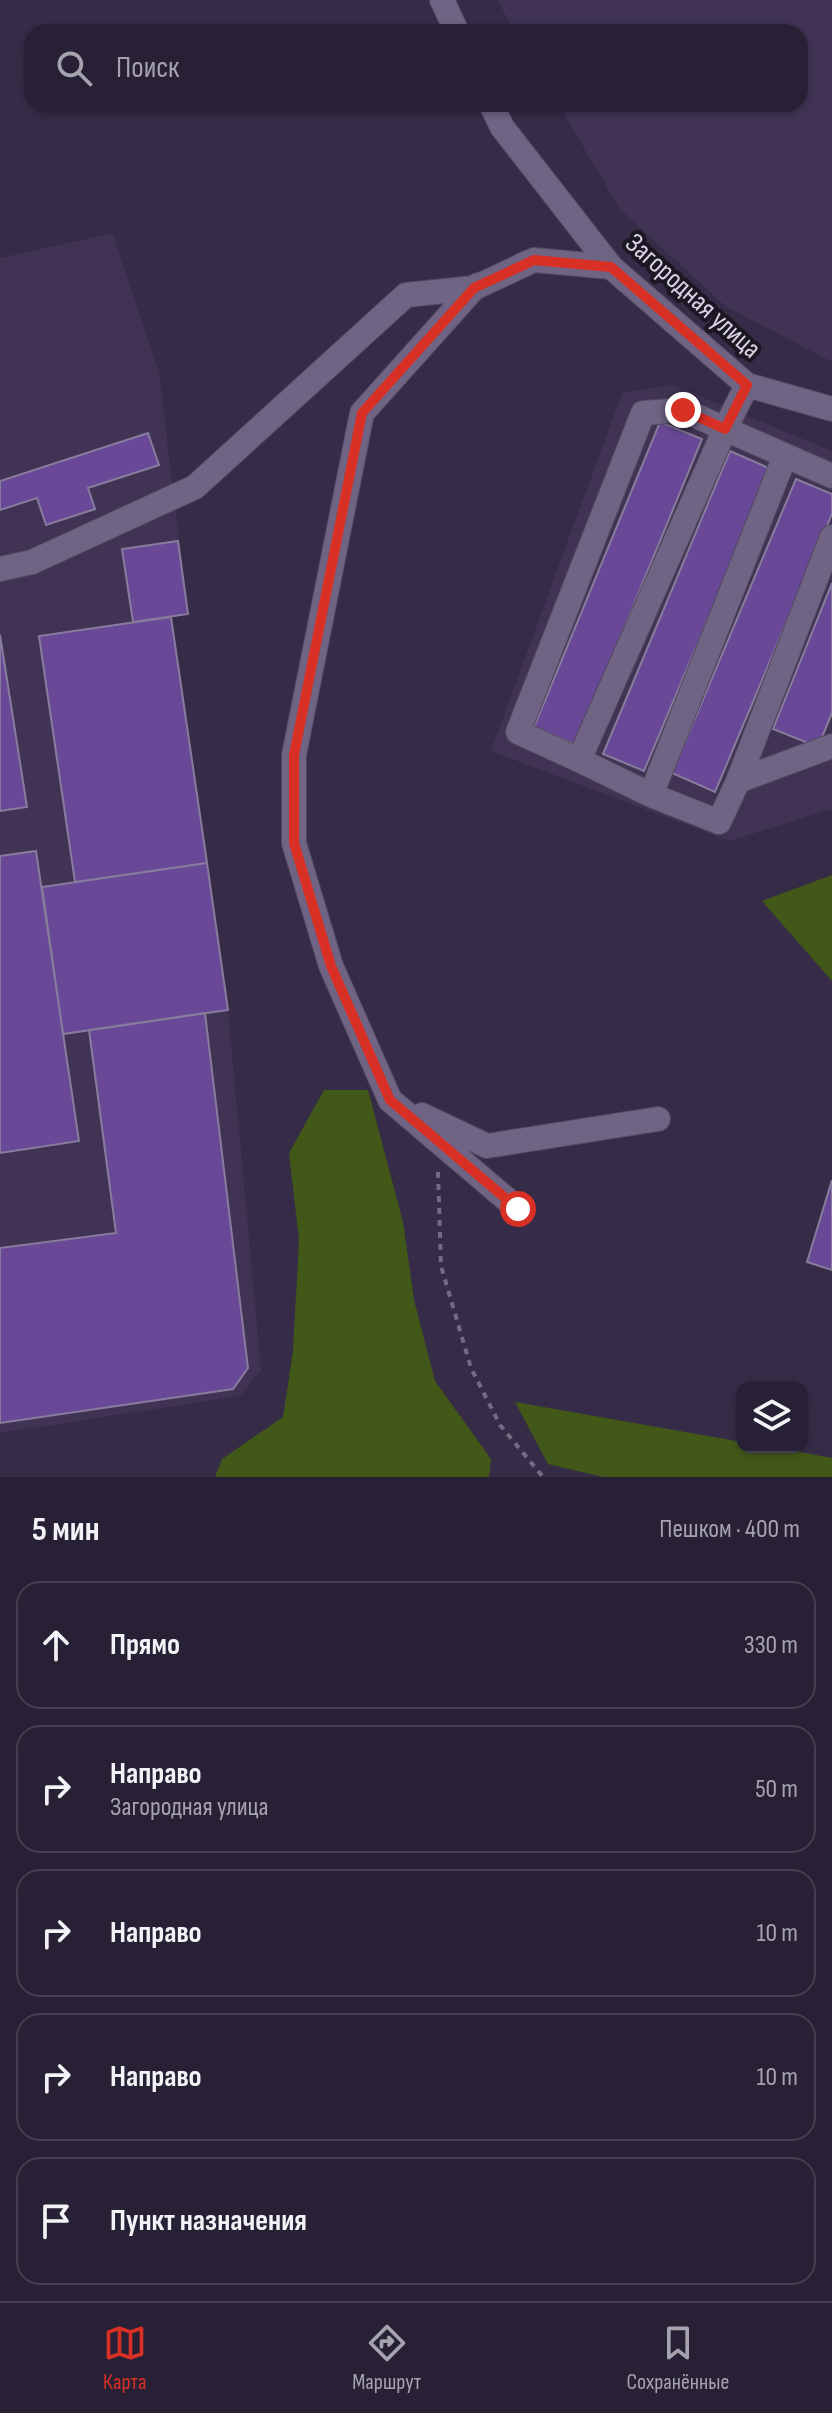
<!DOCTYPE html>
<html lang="ru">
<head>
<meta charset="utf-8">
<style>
	:root { --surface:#282135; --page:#30293d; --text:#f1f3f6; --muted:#a5a3ad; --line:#443e50; --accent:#d93025 }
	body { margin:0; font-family:"Sofia Sans Condensed",sans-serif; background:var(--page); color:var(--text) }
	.controls { position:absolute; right:24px; bottom:24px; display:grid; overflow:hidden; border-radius:16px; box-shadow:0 2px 6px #0004 }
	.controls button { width:72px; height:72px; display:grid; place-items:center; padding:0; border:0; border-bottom:2px solid var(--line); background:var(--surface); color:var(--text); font:40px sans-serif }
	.stop { position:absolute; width:24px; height:24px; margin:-18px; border:6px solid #d93025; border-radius:50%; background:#fff }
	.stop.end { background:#d93025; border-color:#fff; box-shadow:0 2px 8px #0008 }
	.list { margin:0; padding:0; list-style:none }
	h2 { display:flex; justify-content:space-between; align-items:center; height:104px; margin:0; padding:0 32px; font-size:34px }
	h2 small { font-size:26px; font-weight:400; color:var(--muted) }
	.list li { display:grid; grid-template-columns:52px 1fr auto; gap:24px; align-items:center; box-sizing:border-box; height:128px; margin:0 16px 16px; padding:0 16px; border:2px solid var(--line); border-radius:24px }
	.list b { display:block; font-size:30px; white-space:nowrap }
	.list p { margin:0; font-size:26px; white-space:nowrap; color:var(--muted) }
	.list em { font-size:26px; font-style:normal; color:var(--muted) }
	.icon { flex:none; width:44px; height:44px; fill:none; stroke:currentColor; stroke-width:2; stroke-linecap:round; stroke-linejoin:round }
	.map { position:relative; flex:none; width:832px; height:1477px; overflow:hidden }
	.search { position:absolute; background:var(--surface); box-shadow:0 2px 6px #0004; left:24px; right:24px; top:24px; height:88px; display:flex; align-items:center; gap:20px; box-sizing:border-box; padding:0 28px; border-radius:24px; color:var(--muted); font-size:30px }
	.sheet { height:824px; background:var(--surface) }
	nav { display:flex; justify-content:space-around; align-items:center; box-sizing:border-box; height:112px; border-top:2px solid var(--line); background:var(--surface); font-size:22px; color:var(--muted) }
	nav a { display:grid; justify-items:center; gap:4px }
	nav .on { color:var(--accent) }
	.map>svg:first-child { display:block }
	.built { fill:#403354 }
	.green { fill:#415819 }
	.building { fill:#694997; stroke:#877c9c; stroke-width:2 }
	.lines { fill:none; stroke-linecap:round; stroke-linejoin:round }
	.minor-casing { stroke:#514960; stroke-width:26 }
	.path { stroke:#746b83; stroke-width:4; stroke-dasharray:6 6; stroke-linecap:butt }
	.minor { stroke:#6f6483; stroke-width:24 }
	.route { stroke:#d93025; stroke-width:10 }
	.labels { text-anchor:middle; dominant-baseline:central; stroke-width:8; stroke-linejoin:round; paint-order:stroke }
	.street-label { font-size:28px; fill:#d8d2e4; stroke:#1b1723 }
</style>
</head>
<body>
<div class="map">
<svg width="832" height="1477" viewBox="0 0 832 1477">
	<rect width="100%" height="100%" fill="#362c47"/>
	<path class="built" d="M497,0H832V362L725,306L620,209L558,104H800V32H515Z
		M113,233L159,373L188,614L171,617L228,1010L261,1370L240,1396L0,1433V258Z
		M673,385L832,451V809L729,841L491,751L622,393Z"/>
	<path class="green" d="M832,875V981L762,901Z
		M324,1090H368L403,1222L414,1300L435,1381L491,1459L489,1477H215L222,1459L283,1417L293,1351L299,1240L289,1153Z
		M515,1402L742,1442V1447H772L832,1458V1477H603L548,1464Z"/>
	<path class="building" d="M660,422L702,439L576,745L534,727Z
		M148,433L159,465L88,488L95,509L46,525L37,498L0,510V481Z
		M730,451L771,469L644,771L603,754Z
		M796,479L832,494V514L715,792L672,773Z
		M178,541L188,614L133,622L122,549Z
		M832,583V713L818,747L773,729Z
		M171,617L207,863L75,882L39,636Z
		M0,635L27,807L0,811Z
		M36,851L79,1141L0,1153V856Z
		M207,863L228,1010L63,1034L42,887Z
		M205,1013L248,1368L233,1389L0,1423V1248L116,1233L89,1030Z
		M832,1180V1270L807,1262Z"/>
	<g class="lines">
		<defs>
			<path id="minor" d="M442,0L457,32
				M491,104L502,127L611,267L747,385L832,409
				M522,265L534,260L611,267
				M747,385L725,429L832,476
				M832,537L738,781L832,746
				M0,569L32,562L195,487L406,295L474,288L478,285
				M579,760L518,732L643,413L683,410L725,429L579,760L651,795
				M738,781L719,822L651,795L785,456
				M422,1115L487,1146L658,1119
				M518,1209L390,1100L331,966L294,843V755L362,413L474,288L534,260"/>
		</defs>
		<use href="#minor" class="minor-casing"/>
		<path class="path" d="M438,1172L441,1266L471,1368L500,1425L543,1477"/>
		<use href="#minor" class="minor"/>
	</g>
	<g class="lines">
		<path class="route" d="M518,1209L390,1100L331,966L294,843V755L362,413L474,288L534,260L611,267L747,385L725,429L683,410"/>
	</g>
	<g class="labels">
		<g class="street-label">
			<text transform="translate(693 296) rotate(42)">Загородная улица</text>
		</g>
	</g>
</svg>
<div class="controls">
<button><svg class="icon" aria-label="layers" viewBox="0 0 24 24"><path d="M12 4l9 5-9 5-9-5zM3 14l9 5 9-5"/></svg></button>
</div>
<div class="stop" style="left:518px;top:1209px"></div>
<div class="stop end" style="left:683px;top:410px"></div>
<div class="search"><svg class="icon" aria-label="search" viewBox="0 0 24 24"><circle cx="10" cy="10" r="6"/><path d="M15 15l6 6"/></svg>Поиск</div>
</div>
<section class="sheet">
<h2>5 мин<small>Пешком · 400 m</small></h2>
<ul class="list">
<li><svg class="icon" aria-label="ahead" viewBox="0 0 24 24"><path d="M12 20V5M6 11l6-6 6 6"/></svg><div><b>Прямо</b></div><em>330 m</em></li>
<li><svg class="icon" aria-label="right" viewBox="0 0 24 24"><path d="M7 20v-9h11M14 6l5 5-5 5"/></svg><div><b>Направо</b><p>Загородная улица</p></div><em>50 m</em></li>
<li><svg class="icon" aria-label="right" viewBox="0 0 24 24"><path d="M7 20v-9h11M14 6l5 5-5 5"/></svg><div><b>Направо</b></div><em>10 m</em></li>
<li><svg class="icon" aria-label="right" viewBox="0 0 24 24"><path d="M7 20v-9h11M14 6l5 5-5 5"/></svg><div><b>Направо</b></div><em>10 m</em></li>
<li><svg class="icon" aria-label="arrive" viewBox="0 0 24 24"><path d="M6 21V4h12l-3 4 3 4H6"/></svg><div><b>Пункт назначения</b></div></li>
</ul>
</section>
<nav>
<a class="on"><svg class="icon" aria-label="map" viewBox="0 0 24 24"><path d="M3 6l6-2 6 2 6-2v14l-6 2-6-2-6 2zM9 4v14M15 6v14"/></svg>Карта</a>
<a><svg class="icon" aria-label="directions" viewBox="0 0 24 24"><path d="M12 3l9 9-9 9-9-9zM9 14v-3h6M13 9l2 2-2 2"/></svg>Маршрут</a>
<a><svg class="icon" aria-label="saved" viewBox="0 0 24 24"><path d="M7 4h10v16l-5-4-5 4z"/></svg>Сохранённые</a>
</nav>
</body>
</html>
